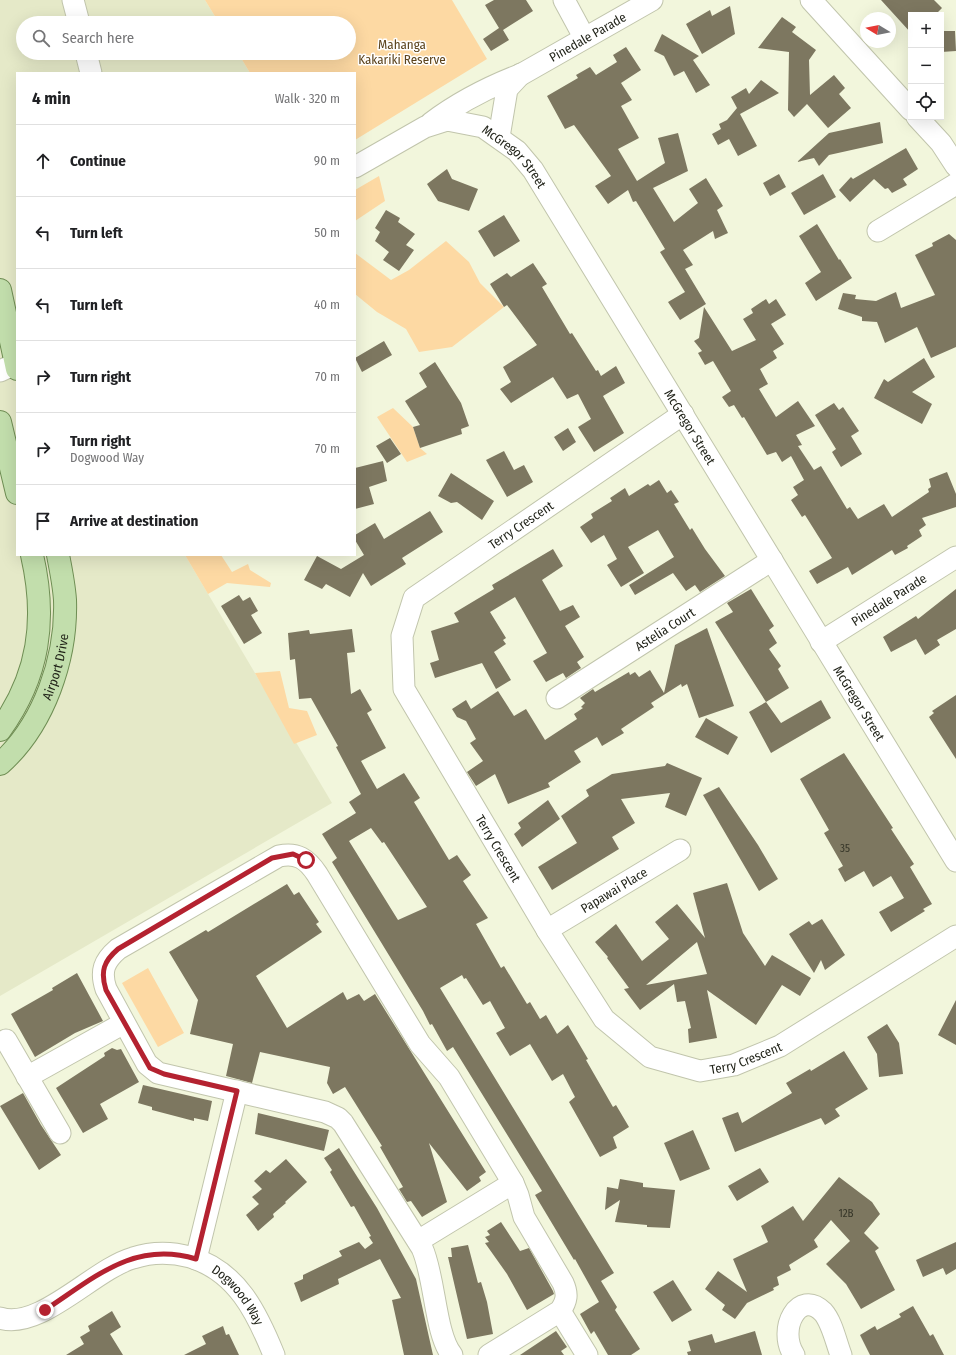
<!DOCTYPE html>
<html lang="en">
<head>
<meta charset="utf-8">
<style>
	:root { --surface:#fff; --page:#f6f6f6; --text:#202124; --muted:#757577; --line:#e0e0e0 }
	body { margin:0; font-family:"Fira Sans Condensed",sans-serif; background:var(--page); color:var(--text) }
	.controls { position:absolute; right:12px; top:12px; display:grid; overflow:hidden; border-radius:0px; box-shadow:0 4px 16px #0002 }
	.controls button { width:36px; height:36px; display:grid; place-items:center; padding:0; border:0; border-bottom:1px solid var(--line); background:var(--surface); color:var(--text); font:20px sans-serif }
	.compass { position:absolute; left:860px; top:12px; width:36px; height:36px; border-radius:50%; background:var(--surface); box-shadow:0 4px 16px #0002; rotate:280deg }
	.stop { position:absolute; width:12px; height:12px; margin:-9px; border:3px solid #b42230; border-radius:50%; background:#fff }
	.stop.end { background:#b42230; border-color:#fff; box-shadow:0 1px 4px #0008 }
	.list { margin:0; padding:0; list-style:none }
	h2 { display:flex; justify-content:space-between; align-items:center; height:52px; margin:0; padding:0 16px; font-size:17px }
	h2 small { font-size:13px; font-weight:400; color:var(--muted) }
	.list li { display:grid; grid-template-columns:26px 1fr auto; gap:12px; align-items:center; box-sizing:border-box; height:72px; padding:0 16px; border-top:1px solid var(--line) }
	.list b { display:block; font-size:15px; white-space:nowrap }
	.list p { margin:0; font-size:13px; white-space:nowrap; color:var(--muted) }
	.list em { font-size:13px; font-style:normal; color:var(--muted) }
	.icon { flex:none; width:22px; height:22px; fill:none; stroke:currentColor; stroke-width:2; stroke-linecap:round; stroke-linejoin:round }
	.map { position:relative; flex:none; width:956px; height:1355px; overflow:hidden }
	.search { position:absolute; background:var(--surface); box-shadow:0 4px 16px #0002; left:16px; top:16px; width:340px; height:44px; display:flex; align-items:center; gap:10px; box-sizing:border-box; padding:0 14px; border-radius:22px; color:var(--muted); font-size:15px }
	.panel { position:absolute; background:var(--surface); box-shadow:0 4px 16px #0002; left:16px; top:72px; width:340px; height:484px; border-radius:0px }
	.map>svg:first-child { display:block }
	.built { fill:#e5e9c8 }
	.green { fill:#fdd9a3 }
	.building { fill:#7d7760; fill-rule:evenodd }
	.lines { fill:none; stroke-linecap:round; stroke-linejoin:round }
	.minor-casing { stroke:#c1c5ac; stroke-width:23 }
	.major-casing { stroke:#6e8d53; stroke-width:24 }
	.minor { stroke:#fff; stroke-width:21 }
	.major { stroke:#c2deac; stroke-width:22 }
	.route { stroke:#b42230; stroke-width:5 }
	.labels { text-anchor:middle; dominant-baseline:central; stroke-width:3; stroke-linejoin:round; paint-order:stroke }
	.number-label { font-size:11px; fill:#363628 }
	.street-label { font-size:13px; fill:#1e2016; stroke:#fff }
	.park-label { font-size:13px; fill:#5c441d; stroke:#fff }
</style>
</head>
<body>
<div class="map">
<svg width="956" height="1355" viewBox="0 0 956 1355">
	<rect width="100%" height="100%" fill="#f2f6dc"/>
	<path class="built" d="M0,0H205L219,23H23V53H238L250,73H17V555H185L332,803L0,996Z"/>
	<path class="green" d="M205,0H452L487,59L355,140V73H250L238,53H349V23H219Z
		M379,176L385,201L355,221V190Z
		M446,241L469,262L480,283L504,307L452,347L419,352L406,329L377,312L355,294V253L391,280L409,270Z
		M393,408L413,427L420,448L427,454L407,462L377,417Z
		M185,555H221L232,572L248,564L250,570L271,583L270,587L227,583L208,594Z
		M280,671L289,708L307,711L317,735L294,744L255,673Z
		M148,968L184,1033L158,1047L122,983Z"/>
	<path class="building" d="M494,0H526L533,11L503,30L509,40L491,51L483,39L499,28L485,5Z
		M881,0H934L942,8L935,15H911V33Z
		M730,6L735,34L702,54L686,24L710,10L712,16Z
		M782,17L796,27L792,32L816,50L809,60L810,95L834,75L845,88L839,94L851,108L828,128L807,104L794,117L788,110L789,52L758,48Z
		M941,31H955L956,51L941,52Z
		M662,34L699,56L693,60L710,85L696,93L684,71L674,76L664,56L654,51Z
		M626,47L641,70L621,83L632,100L621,106L639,138L618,149L637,181L665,163L658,138L678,133L688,171L653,188L674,222L698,203L689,189L706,178L723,206L717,210L728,233L715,239L713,231L683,250L693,265L685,269L706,304L680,320L668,302L685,292L660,252L665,249L636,201L633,202L628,190L608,204L595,186L611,176L574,125L565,129L547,96L578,78L576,75L590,67L596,75L617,62L613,55Z
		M761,80L779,93L740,114L757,146L738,156L729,139L718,145L712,134L721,129L719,124L727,120L737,108L731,97L746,88L749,94Z
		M880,122L883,143L829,155L819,166L814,158L797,162L829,133Z
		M906,148L918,169L903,179L907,185L892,193L888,188L885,189L874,179L850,202L839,190L851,177L853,179Z
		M447,169L452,179L478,189L469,211L438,201L427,184Z
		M779,174L786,187L770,196L763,183Z
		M823,174L836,197L804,215L791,193Z
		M386,210L400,218L398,222L415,234L406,245L414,250L399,271L383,260L389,252L375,241L380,232L375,228Z
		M504,215L520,241L494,257L478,231Z
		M817,224L839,260L840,259L852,278L816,301L805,283L821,272L799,236Z
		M949,234L956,240V347L931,358L917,327L885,343L877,322L862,321V317L838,309L843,293L856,295L855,299L876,301L896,292L901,308L935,295L915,255L933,246L932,243Z
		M533,263L547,284L542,287L570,334L572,333L596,371L598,370L601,376L616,366L625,383L603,396L624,433L594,452L578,427L591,419L578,394L567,399L553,377L511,403L500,389L511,382L503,367L537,345L507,305L504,307L490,284L507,273L511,277Z
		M766,299L769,304L776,299L786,315L771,324L784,344L773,351L777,358L760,369L768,384L759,389L776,417L798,401L815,426L796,435L802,445L798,446L814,470L821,466L847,509L850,507L858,519L884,504L892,517L929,492L928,489L931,487L929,479L947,472L956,494V507L922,518L926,525L919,530L922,536L907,546L908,548L895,555L892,550L852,575L848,567L817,584L809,571L832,558L805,515L802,517L791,500L798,495L793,487L804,480L791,456L782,462L776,452L767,455L744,417L742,418L734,405L729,407L722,397L731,391L713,361L705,365L698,353L702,351L694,341L699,338L704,307L732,351L756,340L743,319L753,313L751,309Z
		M384,341L392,355L362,372L355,358Z
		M924,358L935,377L912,392L932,404L922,424L874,398L884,379L888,382Z
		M435,362L461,403L469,426L461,429L462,434L420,448L413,427L420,425L405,401L427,387L419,373Z
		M834,403L839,410L843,407L859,431L851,436L862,454L841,467L832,452L836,449L815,415Z
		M568,428L576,442L563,451L554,437Z
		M390,438L401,454L387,463L376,446Z
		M504,451L514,470L524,465L533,482L507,497L486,460Z
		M383,461L387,481L369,487L374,504L355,509V468Z
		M451,473L494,501L482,520L457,502L451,503L438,496Z
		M659,480L667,493L671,490L679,502L674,504L690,530L692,528L705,549L725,576L700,592L695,585L686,591L673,573L635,595L629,585L674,557L658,530L628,547L644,573L621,587L607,565L617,559L604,535L591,543L580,527L593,518L591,514L612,501L610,498L625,488L629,496L648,484L650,486Z
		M430,511L443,532L402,558L406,564L371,586L363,573L350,597L326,584L322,589L304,580L317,556L341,569L364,555L355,540V535L375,523L384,539Z
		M553,549L563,566L542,580L560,611L573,605L580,617L565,626L584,657L577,662L581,668L566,678L563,673L546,682L533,661L547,653L515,597L490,612L506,638L503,640L506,644L494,652L511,680L496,689L482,663L435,678L430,663L439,660L431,631L459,622L454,613L494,589L492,585Z
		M751,589L774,626L769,630L777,643L769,649L781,666L778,669L789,688L766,702L715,622L733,612L727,603Z
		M956,589V629L937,640L940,645L925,655L916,639L891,652L883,637L916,616L918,619Z
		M239,595L243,601L250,597L258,611L251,615L262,633L244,644L221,606Z
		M707,628L734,706L699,718L687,684L682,687L681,684L651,703L654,707L621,729L624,733L602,746L597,737L574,751L581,762L548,783L550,787L508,804L495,774L476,786L467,772L483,761L470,743L476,739L466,721L457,717L452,709L466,700L471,709L498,691L514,716L526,709L545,740L577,719L574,714L583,708L581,707L585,703L580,698L593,689L595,692L629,672L630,675L635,672L639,677L650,670L664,693L675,645Z
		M352,629L355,652L347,653L351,694L360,689L372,710L367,713L386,748L361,761L377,789L404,773L420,798L414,802L449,860L457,855L471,875L463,881L488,918L476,924L501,968L504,966L527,1004L530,1002L540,1019L546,1015L557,1034L568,1025L588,1059L586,1060L613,1107L616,1105L629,1127L613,1137L617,1148L600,1157L569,1102L575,1097L563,1074L552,1081L530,1044L510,1056L496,1033L505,1028L490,1001L483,1005L466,978L464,979L462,975L440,988L614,1273L601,1281L617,1307L615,1310L640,1349L631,1355H608L594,1331L591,1334L580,1314L599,1302L575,1259L574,1260L535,1195L542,1191L453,1047L447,1051L432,1024L430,1025L423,1011L332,862L337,858L322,834L356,813L349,802L361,794L336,747L338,746L311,698L299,699L295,659L290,660L288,633L309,630L310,634ZM371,828L382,843L384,842L427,907L398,920L349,841Z
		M956,695V759L929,717L934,713L932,711Z
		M821,700L831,718L771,753L749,712L766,702L781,723Z
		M706,718L738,737L728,755L695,737Z
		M844,753L893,828L891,829L914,864L910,867L932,904L923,909L925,911L891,932L879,912L904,898L891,876L873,887L864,871L845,882L838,869L843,866L824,833L829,830L800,779Z
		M667,763L702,778L686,816L665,807L670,793L621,799L635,823L612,837L619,849L552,890L538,867L577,843L561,816L589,796L586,790L612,774L665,766Z
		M719,787L758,845L778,879L759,891L703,795Z
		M548,800L560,819L522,847L514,834L521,828L518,823Z
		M727,883L743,933L765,966L772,955L811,978L800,996L782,985L756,1025L707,990L717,1038L689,1043L688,1029L691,1028L685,1001L677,1002L674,984L640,1010L624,989L629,988L607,958L608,957L595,942L616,924L642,961L669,939L655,922L677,904L705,938L693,893ZM697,942L707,974L646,985Z
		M287,884L294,895L299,892L319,922L316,924L322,932L256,976L287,1028L343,992L347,1000L359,994L364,1001L375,994L486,1172L479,1177L481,1181L467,1191L429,1143L447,1202L422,1217L411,1201L407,1202L399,1189L403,1187L380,1147L382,1146L345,1087L333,1094L327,1083L330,1067L260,1052L252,1083L226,1076L233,1044L190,1034L198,1000L169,952L206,930L208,932Z
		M822,919L845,955L825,970L821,960L814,973L789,934L809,921L812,925Z
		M77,973L103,1021L75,1033L35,1057L11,1014L53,990L52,988Z
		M956,1000V1045L938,1035Z
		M887,1024L899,1043L903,1074L879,1077L877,1054L867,1037Z
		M112,1048L117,1050L121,1049L139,1082L100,1104L108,1119L83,1133L56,1088L105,1056L104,1053Z
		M844,1051L868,1089L835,1109L840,1116L825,1125L821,1118L735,1152L722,1118L738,1112L742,1123L792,1093L786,1083L810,1069L811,1071Z
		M143,1085L212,1101L208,1121L194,1118V1121L152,1110V1107L138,1103Z
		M23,1093L41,1125L61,1155L39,1170L0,1106Z
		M258,1113L329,1130L324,1151L255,1134Z
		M693,1130L710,1169L680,1181L664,1143Z
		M339,1148L377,1208L416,1279L433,1355H404L392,1300L401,1298L380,1259L338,1279L339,1284L301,1302L294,1283L303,1279V1275L342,1256L339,1251L359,1242L365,1249L373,1243L369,1237L371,1236L354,1206L351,1207L330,1172L332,1170L324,1158Z
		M286,1159L307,1182L285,1202L286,1203L273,1214L274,1217L258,1231L246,1215L259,1204L252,1197L262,1189L254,1181L266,1170L270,1173Z
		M760,1168L769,1182L737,1201L728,1186Z
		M839,1177L872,1202L880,1214L864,1233L879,1248L875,1251L895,1290L861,1309L846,1284L826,1264L850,1241L831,1220L814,1240L818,1247L789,1265L791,1270L777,1277L779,1285L773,1288L774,1290L747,1303L735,1319L722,1310L725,1305L705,1289L718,1271L747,1292L733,1259L768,1242L761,1226L793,1206L803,1221Z
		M620,1179L643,1183V1187L675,1190L670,1228L647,1227V1225L615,1222L620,1200L605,1210L607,1187L618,1189Z
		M501,1222L520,1251L529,1248L553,1291L554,1294L527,1310L507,1274L485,1243L489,1242L485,1237L490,1235L487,1231Z
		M956,1242V1269L946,1275L943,1268L923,1277L916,1260Z
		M468,1245L478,1283L481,1282L487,1302L493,1334L467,1339L448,1257H452L451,1248Z
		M673,1280L692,1310L672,1322L653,1292Z
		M913,1306L930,1336L933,1334L944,1355H870L860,1335L875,1326L877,1330L901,1317L899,1314Z
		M112,1311L121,1327L110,1334L123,1355H66L84,1344L80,1337L90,1331L88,1326Z
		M223,1326L226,1335L229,1334L239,1355H184L206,1344L202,1336Z
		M556,1331L567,1347L561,1351L564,1355H520Z
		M755,1331L762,1355H688L687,1352L691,1351L688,1341L712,1334L715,1343Z"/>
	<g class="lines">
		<defs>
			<g id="minor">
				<path d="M73,0L79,23"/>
				<path d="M564,0L584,37"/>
				<path d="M811,0L911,110"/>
				<path d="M86,53L91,73"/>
				<path d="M917,117L941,143L956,166"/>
				<path id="s1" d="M431,123C460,101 488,87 522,74L652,0"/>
				<path d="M499,137L507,89L521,74"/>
				<path id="s2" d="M355,167L425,127L447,120L483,127L517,151L533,170L956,861"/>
				<path d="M878,231L956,184"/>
				<path d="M0,371L17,363"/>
				<path id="s3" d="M683,414L414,598L402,636L404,689L547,930L604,1019L650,1057L700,1071L734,1065L780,1046L956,936"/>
				<path id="s4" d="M821,642L956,557"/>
				<path id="s5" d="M557,698L772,560"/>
				<path id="s6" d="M547,930L680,850"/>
				<path d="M6,1040L60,1133"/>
				<path d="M27,1077L124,1023"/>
				<path d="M418,1241L513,1183"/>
				<path d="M196,1259L237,1091"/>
				<path d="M560,1311L587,1355"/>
				<path id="s7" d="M0,1318C40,1331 94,1269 133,1258C151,1252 172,1252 190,1257C237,1271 257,1313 274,1355"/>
				<path d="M452,1355C435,1335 435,1276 422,1248L343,1123L338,1118L325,1112L158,1073L147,1064L106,989C100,971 104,961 118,949L279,856C297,852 307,859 317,874L420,1044L449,1077L513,1183L518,1195L524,1217L563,1283C568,1294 567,1301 560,1311L489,1355"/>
				<path d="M794,1355C777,1329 799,1288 823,1312C832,1322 836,1342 841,1355"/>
			</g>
			<g id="major">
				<path d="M0,290L17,369"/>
				<path d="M0,422L17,493"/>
				<path d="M0,730C39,676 47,620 32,555"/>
				<path id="s8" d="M0,764C44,725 67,658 65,600C64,585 61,570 58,555"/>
			</g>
		</defs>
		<use href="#minor" class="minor-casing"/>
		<use href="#major" class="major-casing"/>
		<use href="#minor" class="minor"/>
		<use href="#major" class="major"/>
	</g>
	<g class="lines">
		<path class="route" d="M45,1310C94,1278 134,1240 196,1259L237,1091L164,1074L150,1068L106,990C100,971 104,961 118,949L272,858L293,854L306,860"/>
	</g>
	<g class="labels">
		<g class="number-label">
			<text x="845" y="848">35</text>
			<text x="846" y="1213">12B</text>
		</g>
		<g class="street-label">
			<text stroke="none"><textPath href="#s1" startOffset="179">Pinedale Parade</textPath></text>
			<text stroke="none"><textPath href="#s2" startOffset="184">McGregor Street</textPath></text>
			<text stroke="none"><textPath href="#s2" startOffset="508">McGregor Street</textPath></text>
			<text transform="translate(521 525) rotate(-34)">Terry Crescent</text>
			<text stroke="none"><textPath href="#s4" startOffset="80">Pinedale Parade</textPath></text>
			<text stroke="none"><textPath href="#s5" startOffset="128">Astelia Court</textPath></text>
			<text stroke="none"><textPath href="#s8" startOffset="114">Airport Drive</textPath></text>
			<text stroke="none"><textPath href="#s2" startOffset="832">McGregor Street</textPath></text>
			<text stroke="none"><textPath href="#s3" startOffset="604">Terry Crescent</textPath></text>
			<text stroke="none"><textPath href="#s6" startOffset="78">Papawai Place</textPath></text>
			<text stroke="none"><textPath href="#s3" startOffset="964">Terry Crescent</textPath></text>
			<text stroke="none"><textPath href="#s7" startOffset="270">Dogwood Way</textPath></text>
		</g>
		<g class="park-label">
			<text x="402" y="44">Mahanga<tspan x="402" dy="15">Kakariki Reserve</tspan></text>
		</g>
	</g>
</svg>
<div class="controls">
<button>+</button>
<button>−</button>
<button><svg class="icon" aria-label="locate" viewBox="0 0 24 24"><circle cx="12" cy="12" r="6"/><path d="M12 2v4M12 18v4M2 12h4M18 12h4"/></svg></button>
</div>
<svg class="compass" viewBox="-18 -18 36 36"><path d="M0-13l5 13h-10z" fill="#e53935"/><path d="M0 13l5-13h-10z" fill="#757577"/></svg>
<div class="stop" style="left:306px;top:860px"></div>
<div class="stop end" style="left:45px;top:1310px"></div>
<div class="search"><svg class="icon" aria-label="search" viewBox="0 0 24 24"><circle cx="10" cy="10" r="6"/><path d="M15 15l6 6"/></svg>Search here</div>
<section class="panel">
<h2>4 min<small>Walk · 320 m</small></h2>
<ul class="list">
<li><svg class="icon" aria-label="ahead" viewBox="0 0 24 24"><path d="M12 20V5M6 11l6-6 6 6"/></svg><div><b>Continue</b></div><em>90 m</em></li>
<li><svg class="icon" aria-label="left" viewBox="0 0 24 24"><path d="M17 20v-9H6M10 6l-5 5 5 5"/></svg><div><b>Turn left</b></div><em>50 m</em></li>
<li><svg class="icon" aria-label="left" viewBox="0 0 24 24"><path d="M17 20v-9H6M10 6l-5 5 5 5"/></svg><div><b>Turn left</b></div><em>40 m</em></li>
<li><svg class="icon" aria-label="right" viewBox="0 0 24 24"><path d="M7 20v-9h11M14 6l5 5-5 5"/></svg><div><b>Turn right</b></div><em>70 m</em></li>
<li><svg class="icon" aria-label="right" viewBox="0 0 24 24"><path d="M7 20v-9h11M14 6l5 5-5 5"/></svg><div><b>Turn right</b><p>Dogwood Way</p></div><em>70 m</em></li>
<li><svg class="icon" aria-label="arrive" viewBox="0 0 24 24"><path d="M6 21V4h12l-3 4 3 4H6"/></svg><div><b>Arrive at destination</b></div></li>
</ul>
</section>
</div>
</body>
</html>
